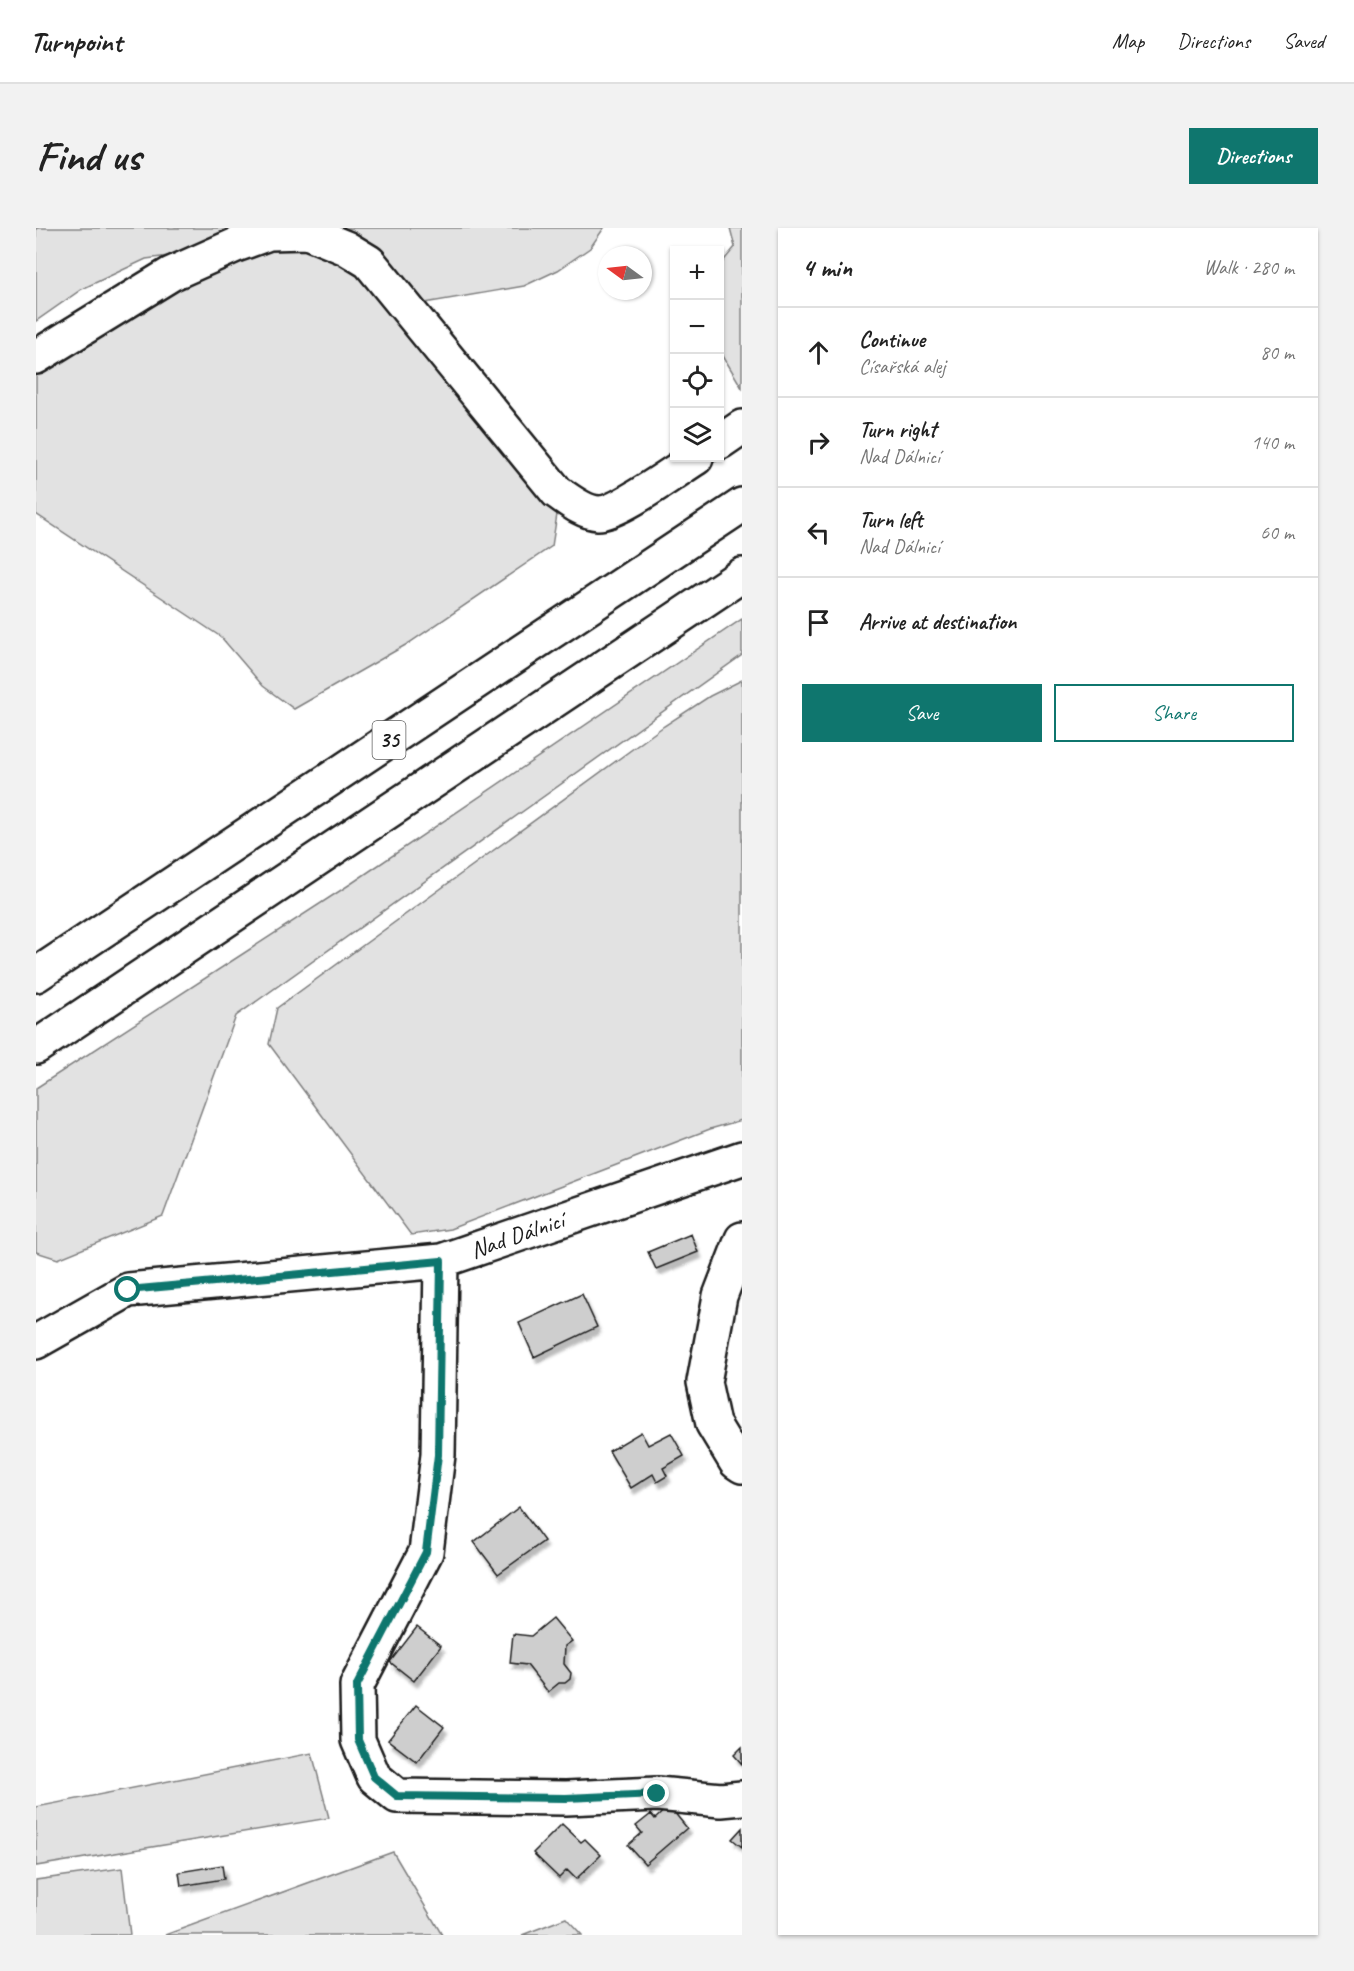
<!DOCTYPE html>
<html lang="en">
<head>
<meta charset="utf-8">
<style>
	:root { --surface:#fff; --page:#f2f2f2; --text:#222; --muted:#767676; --line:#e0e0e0; --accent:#0f766e }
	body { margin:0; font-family:Caveat,sans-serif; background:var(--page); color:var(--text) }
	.controls { position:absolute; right:18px; top:18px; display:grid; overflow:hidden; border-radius:0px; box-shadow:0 2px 4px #0004 }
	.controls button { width:54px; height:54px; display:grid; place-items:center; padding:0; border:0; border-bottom:2px solid var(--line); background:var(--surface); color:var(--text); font:30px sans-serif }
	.compass { position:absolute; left:562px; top:18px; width:54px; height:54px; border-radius:50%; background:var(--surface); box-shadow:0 2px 4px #0004; rotate:285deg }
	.stop { position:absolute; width:18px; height:18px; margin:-14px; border:4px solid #0f766e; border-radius:50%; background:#fff }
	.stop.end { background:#0f766e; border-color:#fff; box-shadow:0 2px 6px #0008 }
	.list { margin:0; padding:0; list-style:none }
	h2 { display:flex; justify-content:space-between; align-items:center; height:78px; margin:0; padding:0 24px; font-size:26px }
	h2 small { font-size:20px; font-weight:400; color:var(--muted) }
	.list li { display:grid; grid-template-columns:39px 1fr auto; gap:18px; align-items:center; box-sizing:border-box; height:90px; padding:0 24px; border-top:2px solid var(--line) }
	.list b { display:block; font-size:22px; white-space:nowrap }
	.list p { margin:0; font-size:20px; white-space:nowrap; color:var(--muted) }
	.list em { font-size:20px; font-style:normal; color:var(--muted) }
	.actions { display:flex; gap:12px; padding:18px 24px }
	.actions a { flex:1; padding:14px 0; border:2px solid var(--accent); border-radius:0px; text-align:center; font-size:21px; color:var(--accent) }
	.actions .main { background:var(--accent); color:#fff }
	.icon { flex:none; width:33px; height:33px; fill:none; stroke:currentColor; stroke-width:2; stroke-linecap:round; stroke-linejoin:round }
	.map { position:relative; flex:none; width:706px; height:1707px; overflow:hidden; border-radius:0px }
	header { display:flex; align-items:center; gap:36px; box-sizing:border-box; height:84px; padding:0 30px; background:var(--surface); border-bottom:2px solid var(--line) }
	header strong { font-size:28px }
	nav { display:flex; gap:33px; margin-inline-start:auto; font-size:21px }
	.intro { display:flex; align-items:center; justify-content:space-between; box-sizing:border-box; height:144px; padding:0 36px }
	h1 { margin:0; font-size:42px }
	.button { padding:15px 27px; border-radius:0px; background:var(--accent); color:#fff; font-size:21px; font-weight:700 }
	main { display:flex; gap:36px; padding:0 36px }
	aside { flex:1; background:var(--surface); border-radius:0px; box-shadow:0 2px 4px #0004 }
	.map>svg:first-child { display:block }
	.green { fill:#e2e2e2; stroke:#7f7f7f; stroke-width:1.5 }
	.building { fill:#cecece; stroke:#1c1c1c; stroke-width:1.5; filter:url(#shadow) }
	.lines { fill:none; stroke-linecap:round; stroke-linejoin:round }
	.minor-casing { stroke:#1c1c1c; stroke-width:38 }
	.highway-casing { stroke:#1c1c1c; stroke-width:38 }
	.minor { stroke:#fff; stroke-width:33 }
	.highway { stroke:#fff; stroke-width:33 }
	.route { stroke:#0f766e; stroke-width:8 }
	.labels { text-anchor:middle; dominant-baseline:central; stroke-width:6; stroke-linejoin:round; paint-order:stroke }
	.shield { fill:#fff; stroke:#606060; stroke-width:1.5 }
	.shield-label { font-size:22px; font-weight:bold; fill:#1c1c1c }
	.street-label { font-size:24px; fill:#1c1c1c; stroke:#fff }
</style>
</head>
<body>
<header>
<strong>Turnpoint</strong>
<nav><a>Map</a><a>Directions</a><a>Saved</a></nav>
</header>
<div class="intro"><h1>Find us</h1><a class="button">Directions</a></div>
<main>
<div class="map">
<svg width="706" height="1707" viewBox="0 0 706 1707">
	<defs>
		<filter id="shadow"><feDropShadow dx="3.5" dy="6" stdDeviation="1.5" flood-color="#0004"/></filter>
	</defs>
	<rect width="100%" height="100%" fill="#fff"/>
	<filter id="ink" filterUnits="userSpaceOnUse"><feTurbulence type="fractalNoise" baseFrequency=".0167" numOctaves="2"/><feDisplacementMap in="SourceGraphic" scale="12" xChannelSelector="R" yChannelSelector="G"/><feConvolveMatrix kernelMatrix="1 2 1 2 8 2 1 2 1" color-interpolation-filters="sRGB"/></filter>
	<g filter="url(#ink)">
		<path class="green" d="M0,0H214L148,26L110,31L46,61L0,93Z
			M295,0H568L554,20L522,42L488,58L383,76Z
			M694,0H706V160L684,123V37L699,19Z
			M265,15L302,30L334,53L522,280L516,318L373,415L258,481L227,458L185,409L0,286V144L127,64L206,25Z
			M706,391V427L200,788L127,988L22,1031L0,1024V860L316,655Z
			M706,452V892L674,901L414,1001L375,1007L233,816L241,780L628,498L674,468Z
			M276,1525L293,1590L0,1638V1579Z
			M357,1624L406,1707H129Z
			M86,1640L94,1707H0V1652Z
			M530,1690L546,1707H486Z"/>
		<path class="building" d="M655,1006L662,1024L620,1041L612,1024Z
			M546,1066L561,1099L498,1129L483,1095Z
			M605,1204L612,1217L635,1205L648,1228L627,1240L631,1248L621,1254L617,1246L595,1260L573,1223Z
			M483,1279L508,1313L462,1346L438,1314Z
			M517,1390L536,1413L529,1418L528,1436L535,1445L534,1451L529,1455H523L512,1464L491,1437L474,1435L477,1406L495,1408Z
			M381,1399L405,1418L378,1453L354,1434Z
			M380,1477L408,1499L381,1534L352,1512Z
			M706,1519V1536L698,1527Z
			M633,1578L651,1600L609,1636L592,1617L606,1605L600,1598L615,1586L619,1591Z
			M526,1596L545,1614L549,1611L565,1627L540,1651L531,1642L523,1650L497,1625Z
			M706,1600V1619L696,1611Z
			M186,1637L188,1651L145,1658L143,1644Z"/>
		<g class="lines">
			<defs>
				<path id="minor" d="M0,129L135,46L200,17L233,5L271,4L310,20L333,34L521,264C533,272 547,284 562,285C581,286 642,241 660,230
					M684,214L706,199
					M706,1011L684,1068L668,1154L677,1196L700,1234L706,1238
					M405,1033L402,1227L390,1324L321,1457L322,1512L338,1549L361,1568L530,1570L621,1566L685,1572L706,1570
					M0,1114L92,1062L405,1033L706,930"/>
				<path id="highway" d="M0,747L706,277
					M0,819L706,347"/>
			</defs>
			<use href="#minor" class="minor-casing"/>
			<use href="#highway" class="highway-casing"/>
			<use href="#minor" class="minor"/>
			<use href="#highway" class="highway"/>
		</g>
	</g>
	<g class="lines" filter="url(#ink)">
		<path class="route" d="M92,1062L405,1033L402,1227L390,1324L321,1457L322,1512L338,1549L361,1568L530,1570L621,1566"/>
	</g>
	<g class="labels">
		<rect class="shield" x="336.5" y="493" width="33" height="38" rx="4.5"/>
		<g class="shield-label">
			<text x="353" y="512">35</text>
		</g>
		<g class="street-label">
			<text transform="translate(481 1007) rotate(-19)">Nad Dálnicí</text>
		</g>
	</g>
</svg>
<div class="controls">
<button>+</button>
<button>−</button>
<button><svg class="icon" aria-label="locate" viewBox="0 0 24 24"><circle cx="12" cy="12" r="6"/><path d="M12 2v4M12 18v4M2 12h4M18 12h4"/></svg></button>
<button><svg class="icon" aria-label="layers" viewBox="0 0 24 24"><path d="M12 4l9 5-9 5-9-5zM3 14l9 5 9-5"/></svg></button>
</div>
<svg class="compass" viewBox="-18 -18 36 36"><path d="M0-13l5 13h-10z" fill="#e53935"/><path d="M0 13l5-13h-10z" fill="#767676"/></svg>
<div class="stop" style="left:92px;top:1062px"></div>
<div class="stop end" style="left:621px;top:1566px"></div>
</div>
<aside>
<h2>4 min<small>Walk · 280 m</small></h2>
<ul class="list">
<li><svg class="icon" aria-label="ahead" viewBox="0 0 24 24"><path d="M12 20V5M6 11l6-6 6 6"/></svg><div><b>Continue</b><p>Císařská alej</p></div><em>80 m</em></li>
<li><svg class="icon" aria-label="right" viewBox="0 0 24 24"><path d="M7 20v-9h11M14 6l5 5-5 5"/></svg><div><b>Turn right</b><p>Nad Dálnicí</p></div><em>140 m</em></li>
<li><svg class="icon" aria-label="left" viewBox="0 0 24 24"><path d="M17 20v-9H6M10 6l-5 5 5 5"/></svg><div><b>Turn left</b><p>Nad Dálnicí</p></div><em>60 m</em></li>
<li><svg class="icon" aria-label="arrive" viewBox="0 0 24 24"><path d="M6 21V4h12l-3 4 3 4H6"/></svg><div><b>Arrive at destination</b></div></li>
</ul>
<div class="actions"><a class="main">Save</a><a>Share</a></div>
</aside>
</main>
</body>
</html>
